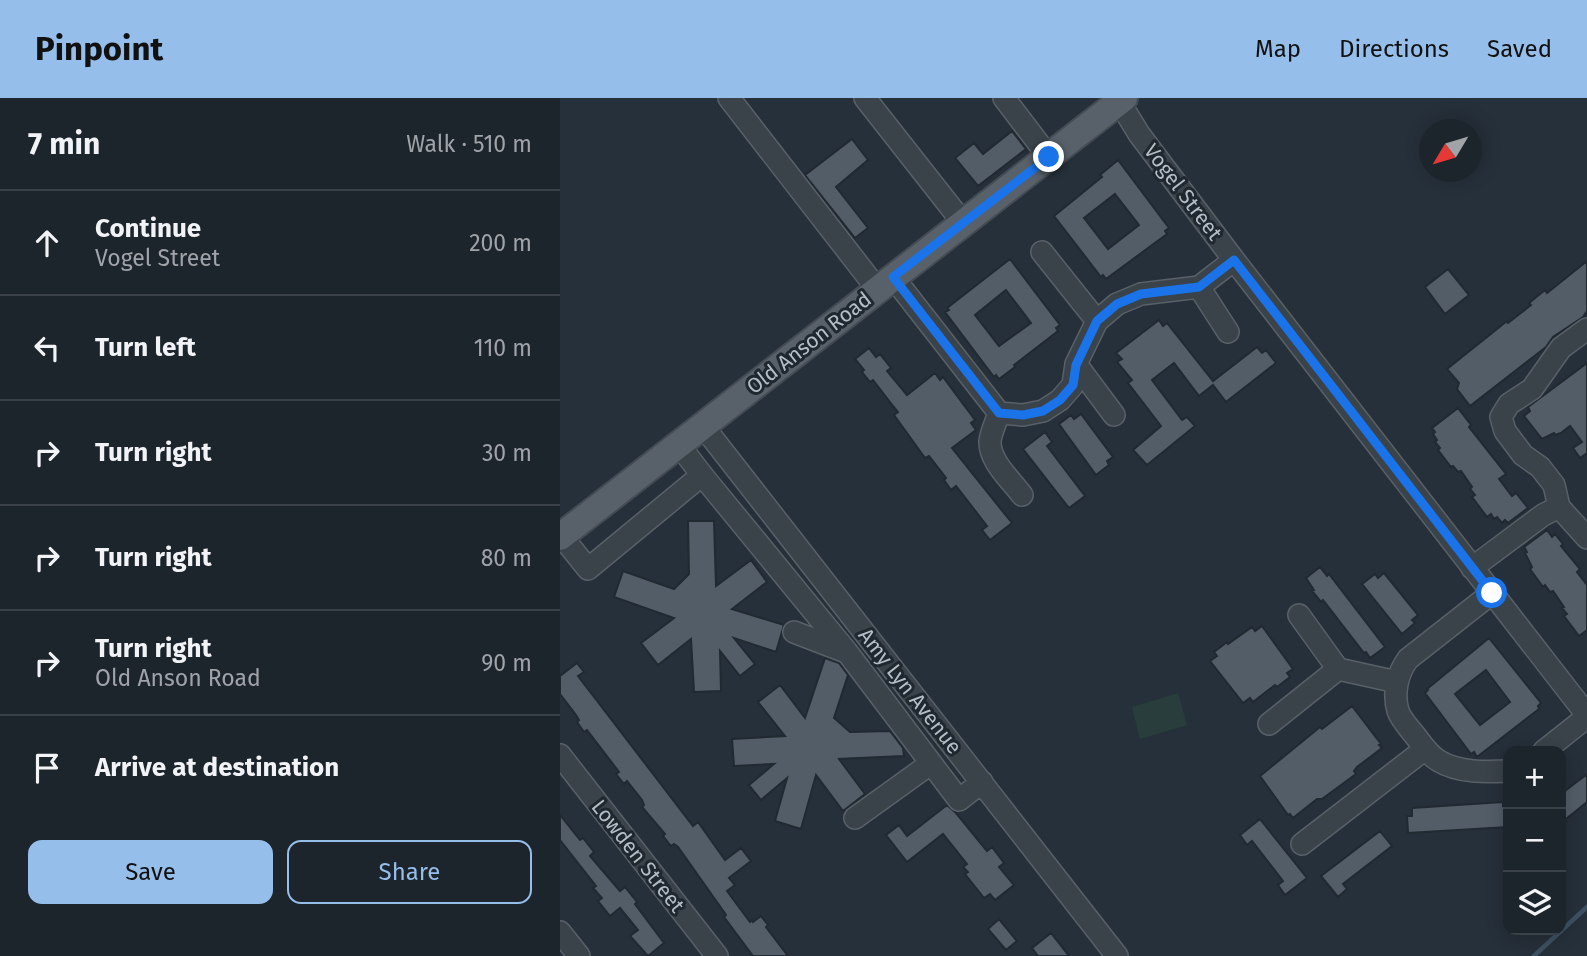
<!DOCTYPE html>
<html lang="en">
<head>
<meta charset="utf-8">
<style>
	:root { --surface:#1c242c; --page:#252c34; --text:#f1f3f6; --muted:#a0a4a9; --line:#3a4148; --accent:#95beeb }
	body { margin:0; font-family:"Fira Sans",sans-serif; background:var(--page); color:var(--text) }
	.controls { position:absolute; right:21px; bottom:21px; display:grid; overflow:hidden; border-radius:14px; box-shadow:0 4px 18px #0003 }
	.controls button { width:63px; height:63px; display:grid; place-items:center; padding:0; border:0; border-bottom:2px solid var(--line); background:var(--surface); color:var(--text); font:35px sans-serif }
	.compass { position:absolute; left:859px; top:21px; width:63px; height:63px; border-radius:50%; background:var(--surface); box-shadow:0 4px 18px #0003; rotate:232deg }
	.stop { position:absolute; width:21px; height:21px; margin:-16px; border:5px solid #1a73e8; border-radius:50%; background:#fff }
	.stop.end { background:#1a73e8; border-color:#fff; box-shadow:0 2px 7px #0008 }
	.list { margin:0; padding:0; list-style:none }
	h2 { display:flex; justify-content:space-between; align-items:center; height:91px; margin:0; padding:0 28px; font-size:30px }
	h2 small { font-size:23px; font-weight:400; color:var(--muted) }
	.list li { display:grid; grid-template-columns:46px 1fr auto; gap:21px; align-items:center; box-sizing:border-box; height:105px; padding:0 28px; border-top:2px solid var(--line) }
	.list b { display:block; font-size:26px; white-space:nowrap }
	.list p { margin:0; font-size:23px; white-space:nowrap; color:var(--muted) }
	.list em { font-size:23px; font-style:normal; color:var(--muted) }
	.actions { display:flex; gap:14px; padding:21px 28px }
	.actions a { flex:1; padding:16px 0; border:2px solid var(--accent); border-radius:14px; text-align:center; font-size:24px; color:var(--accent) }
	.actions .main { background:var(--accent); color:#111 }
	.icon { flex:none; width:38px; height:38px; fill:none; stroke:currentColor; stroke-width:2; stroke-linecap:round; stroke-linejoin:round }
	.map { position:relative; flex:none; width:1027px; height:858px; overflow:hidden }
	header { display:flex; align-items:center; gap:42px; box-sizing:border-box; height:98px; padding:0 35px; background:var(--accent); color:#111 }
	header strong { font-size:33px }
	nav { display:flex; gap:38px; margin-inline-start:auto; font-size:24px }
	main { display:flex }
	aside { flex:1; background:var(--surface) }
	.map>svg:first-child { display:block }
	.green { fill:#293d3c }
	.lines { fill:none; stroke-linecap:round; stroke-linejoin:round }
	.stream { stroke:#3e5061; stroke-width:4.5 }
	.building { fill:#525d68; stroke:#212931; stroke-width:2; fill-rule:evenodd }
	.minor-casing { stroke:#586068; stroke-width:24 }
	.major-casing { stroke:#434b53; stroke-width:30 }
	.minor { stroke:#3a424a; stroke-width:21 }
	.major { stroke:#58616a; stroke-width:26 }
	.route { stroke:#1a73e8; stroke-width:9 }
	.labels { text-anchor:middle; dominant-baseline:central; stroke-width:6; stroke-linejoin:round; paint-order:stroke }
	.street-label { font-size:21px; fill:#b5bdc6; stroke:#1f272f }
</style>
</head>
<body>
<header>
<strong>Pinpoint</strong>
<nav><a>Map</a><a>Directions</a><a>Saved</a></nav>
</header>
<main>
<aside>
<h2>7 min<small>Walk · 510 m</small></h2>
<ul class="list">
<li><svg class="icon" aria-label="ahead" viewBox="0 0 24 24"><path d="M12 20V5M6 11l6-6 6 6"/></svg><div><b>Continue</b><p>Vogel Street</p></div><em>200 m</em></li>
<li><svg class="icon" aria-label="left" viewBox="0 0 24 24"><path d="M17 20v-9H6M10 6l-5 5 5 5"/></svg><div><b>Turn left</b></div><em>110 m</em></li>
<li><svg class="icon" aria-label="right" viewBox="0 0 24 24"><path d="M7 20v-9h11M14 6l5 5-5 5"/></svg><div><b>Turn right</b></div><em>30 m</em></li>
<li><svg class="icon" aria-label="right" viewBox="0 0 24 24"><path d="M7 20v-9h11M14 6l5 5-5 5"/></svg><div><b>Turn right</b></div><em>80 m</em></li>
<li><svg class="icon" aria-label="right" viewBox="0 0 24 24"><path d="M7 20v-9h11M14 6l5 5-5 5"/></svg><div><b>Turn right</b><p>Old Anson Road</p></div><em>90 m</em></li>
<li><svg class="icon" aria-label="arrive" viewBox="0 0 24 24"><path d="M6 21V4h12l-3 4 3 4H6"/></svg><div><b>Arrive at destination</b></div></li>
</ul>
<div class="actions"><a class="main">Save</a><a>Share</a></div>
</aside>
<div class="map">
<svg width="1027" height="858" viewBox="0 0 1027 858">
	<rect width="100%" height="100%" fill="#26303a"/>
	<path class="green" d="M618,595L627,627L580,641L572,609Z"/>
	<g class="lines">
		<path class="stream" d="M974,858L1027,809"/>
	</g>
	<path class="building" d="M452,33L466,51L418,88L395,60L414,45L423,56Z
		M292,41L308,62L276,89L308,130L295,140L245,77Z
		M558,62L609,130L605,133L607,136L546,181L543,177L541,179L494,118L542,79L540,77ZM555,96L579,127L548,151L524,120Z
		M450,161L500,227L496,230L498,233L454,267L455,269L439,281L436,277L434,279L385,214L389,212L387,210ZM446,192L471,225L439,248L415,217Z
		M1027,163V213L1023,219L993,239L986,249L910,308L897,291L899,285L887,271L947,223L948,225L971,207L969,205L985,192L987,195Z
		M888,171L909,197L885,216L865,189Z
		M599,222L603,228L607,225L653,283L697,249L702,255L706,252L716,265L666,304L653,287L639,298L614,265L592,282L622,322L627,319L635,328L587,367L573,352L601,328L568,285L572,282L557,264L562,261L556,255Z
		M309,250L316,259L320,256L331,270L327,273L347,297L375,275L380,282L383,279L415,322L411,325L416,332L392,350L452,425L430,442L422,432L427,428L396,388L391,392L384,382L386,380L369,358L365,360L334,317L338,314L333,308L313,282L310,284L302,274L304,272L295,261Z
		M1027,265V355L1020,360L1013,350L1022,344L1010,328L1001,335L995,337L994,335L982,341L964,318L970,313L968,309Z
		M898,310L911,327L909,329L946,376L939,381L952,398L956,395L968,410L948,425L945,422L942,425L937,419L934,421L931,416L927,419L912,399L915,397L910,391L912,389L901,373L898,374L893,368L891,369L878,352L880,350L875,344L877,342L873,336L875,334L872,330Z
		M521,316L553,359L547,363L549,367L536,377L499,326L511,317L514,321Z
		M485,334L492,344L487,348L525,398L509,410L463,351Z
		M128,423H154L156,488L191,462L207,484L172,511L224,527L216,554L174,540L195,566L180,578L160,553L161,593L134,594L131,541L98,567L81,545L114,520L54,499L63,473L114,491L129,476Z
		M987,432L992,439L995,436L1003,446L1001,448L1020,471L1017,474L1027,487V532L1019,538L1004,518L1007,516L1002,510L1004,509L993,493L990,494L985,487L983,489L970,471L972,469L965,455L967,454L964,449Z
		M760,469L767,478L769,476L825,549L810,560L806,554L804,555L763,502L761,504L752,493L754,492L746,480Z
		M824,475L858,517L852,522L855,525L842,536L802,486L815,476L818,480Z
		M702,528L733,571L727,575L730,579L717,589L715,587L693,604L690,600L683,605L650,563L657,558L654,554L667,544L668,546L692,529L695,533Z
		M929,540L981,605L978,608L979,611L917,659L914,654L911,656L865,595L868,592L867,591ZM926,572L950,604L920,627L895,596Z
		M265,560L279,565L288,577L274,620L290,634L330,633L343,650L344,658L279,661L305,696L283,713L256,677L241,731L215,723L227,680L201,702L189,687L214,666L174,668L172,641L225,638L198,604L220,587L245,620Z
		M17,565L24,574L18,578L133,728L138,724L165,762L181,750L191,763L169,780L175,787L167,793L190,824L192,822L193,824L201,818L208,827L206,829L228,858H193L164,819L166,817L118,749L114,746L111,748L103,738L105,736L82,709L84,707L82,702L67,683L64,686L56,676L59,674L27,632L24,634L17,624L19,622L16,617L0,596V578Z
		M792,608L821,646L819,647L822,650L797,669L794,673L796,676L762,701H757L733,720L730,716L728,717L700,678L760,629L762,631Z
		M1027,676V704L1001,725V696Z
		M943,704V708L948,707V729L848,735L847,718H852V710Z
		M387,707L396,715L427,753L432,749L444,765L439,769L454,787L435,802L430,796L424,800L405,776L408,774L403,769L407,766L383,736L347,764L326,737L339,727L347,738Z
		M0,717L20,742L23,740L34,754L30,758L60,793L65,789L77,804L75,806L104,845L88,858L70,838L78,832L60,810L50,818L38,803L42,800L33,790L36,788L0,742Z
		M700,721L747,780L725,797L718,787L723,783L692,743L687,747L680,737Z
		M820,733L832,748L783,786L787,791L778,799L761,778Z
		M439,821L457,843L446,852L428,831Z
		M491,835L509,858H478L472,850Z"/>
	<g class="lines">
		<defs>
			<path id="minor" d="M169,0L318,192
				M305,0L404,126
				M444,0L489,59
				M557,0L579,36L674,162L1027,617
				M482,154L537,223
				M333,179L439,315L463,317L483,313L500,302L513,287L516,266L537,223L557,206L581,196L639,189L674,162
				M639,189L668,234
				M516,266L554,317
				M439,315C436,324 431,334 430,343C429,363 451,382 462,397
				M143,328L557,858
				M119,347L142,377
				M999,409L994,387L980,369L963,357L945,333L941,319L949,306L972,291L1001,250L1027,231
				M0,436L28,471L142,377L287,554L399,702L422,684
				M912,470L983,417L999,409L1027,440
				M932,495L848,561C837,576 833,595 838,613C841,622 851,632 857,640C863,648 870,658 879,663C899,675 926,674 948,673
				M739,517L778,571L837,584
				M234,534L286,554
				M709,626L778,571
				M984,653L1027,619
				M0,657L157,858
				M295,720L370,666
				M742,746L865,651
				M0,834L19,858"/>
			<path id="major" d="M0,439L564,0"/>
		</defs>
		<use href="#minor" class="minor-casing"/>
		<use href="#major" class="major-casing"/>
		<use href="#minor" class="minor"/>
		<use href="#major" class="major"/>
	</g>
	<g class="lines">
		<path class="route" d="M489,59L333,179L439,315L463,317L483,313L500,302L513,287L516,267L537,223L557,206L581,196L639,189L674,162L932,495"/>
	</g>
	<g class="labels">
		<g class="street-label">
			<text transform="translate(623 94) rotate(53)">Vogel Street</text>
			<text transform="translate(249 245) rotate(-38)">Old Anson Road</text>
			<text transform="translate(350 593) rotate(52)">Amy Lyn Avenue</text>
			<text transform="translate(78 758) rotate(52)">Lowden Street</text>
		</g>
	</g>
</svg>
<div class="controls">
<button>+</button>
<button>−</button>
<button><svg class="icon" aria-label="layers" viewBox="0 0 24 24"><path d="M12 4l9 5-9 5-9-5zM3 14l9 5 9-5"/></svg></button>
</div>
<svg class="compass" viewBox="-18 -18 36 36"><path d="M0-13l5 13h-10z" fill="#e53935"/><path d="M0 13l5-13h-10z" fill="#a0a4a9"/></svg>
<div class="stop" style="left:932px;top:495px"></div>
<div class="stop end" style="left:489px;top:59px"></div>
</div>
</main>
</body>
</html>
